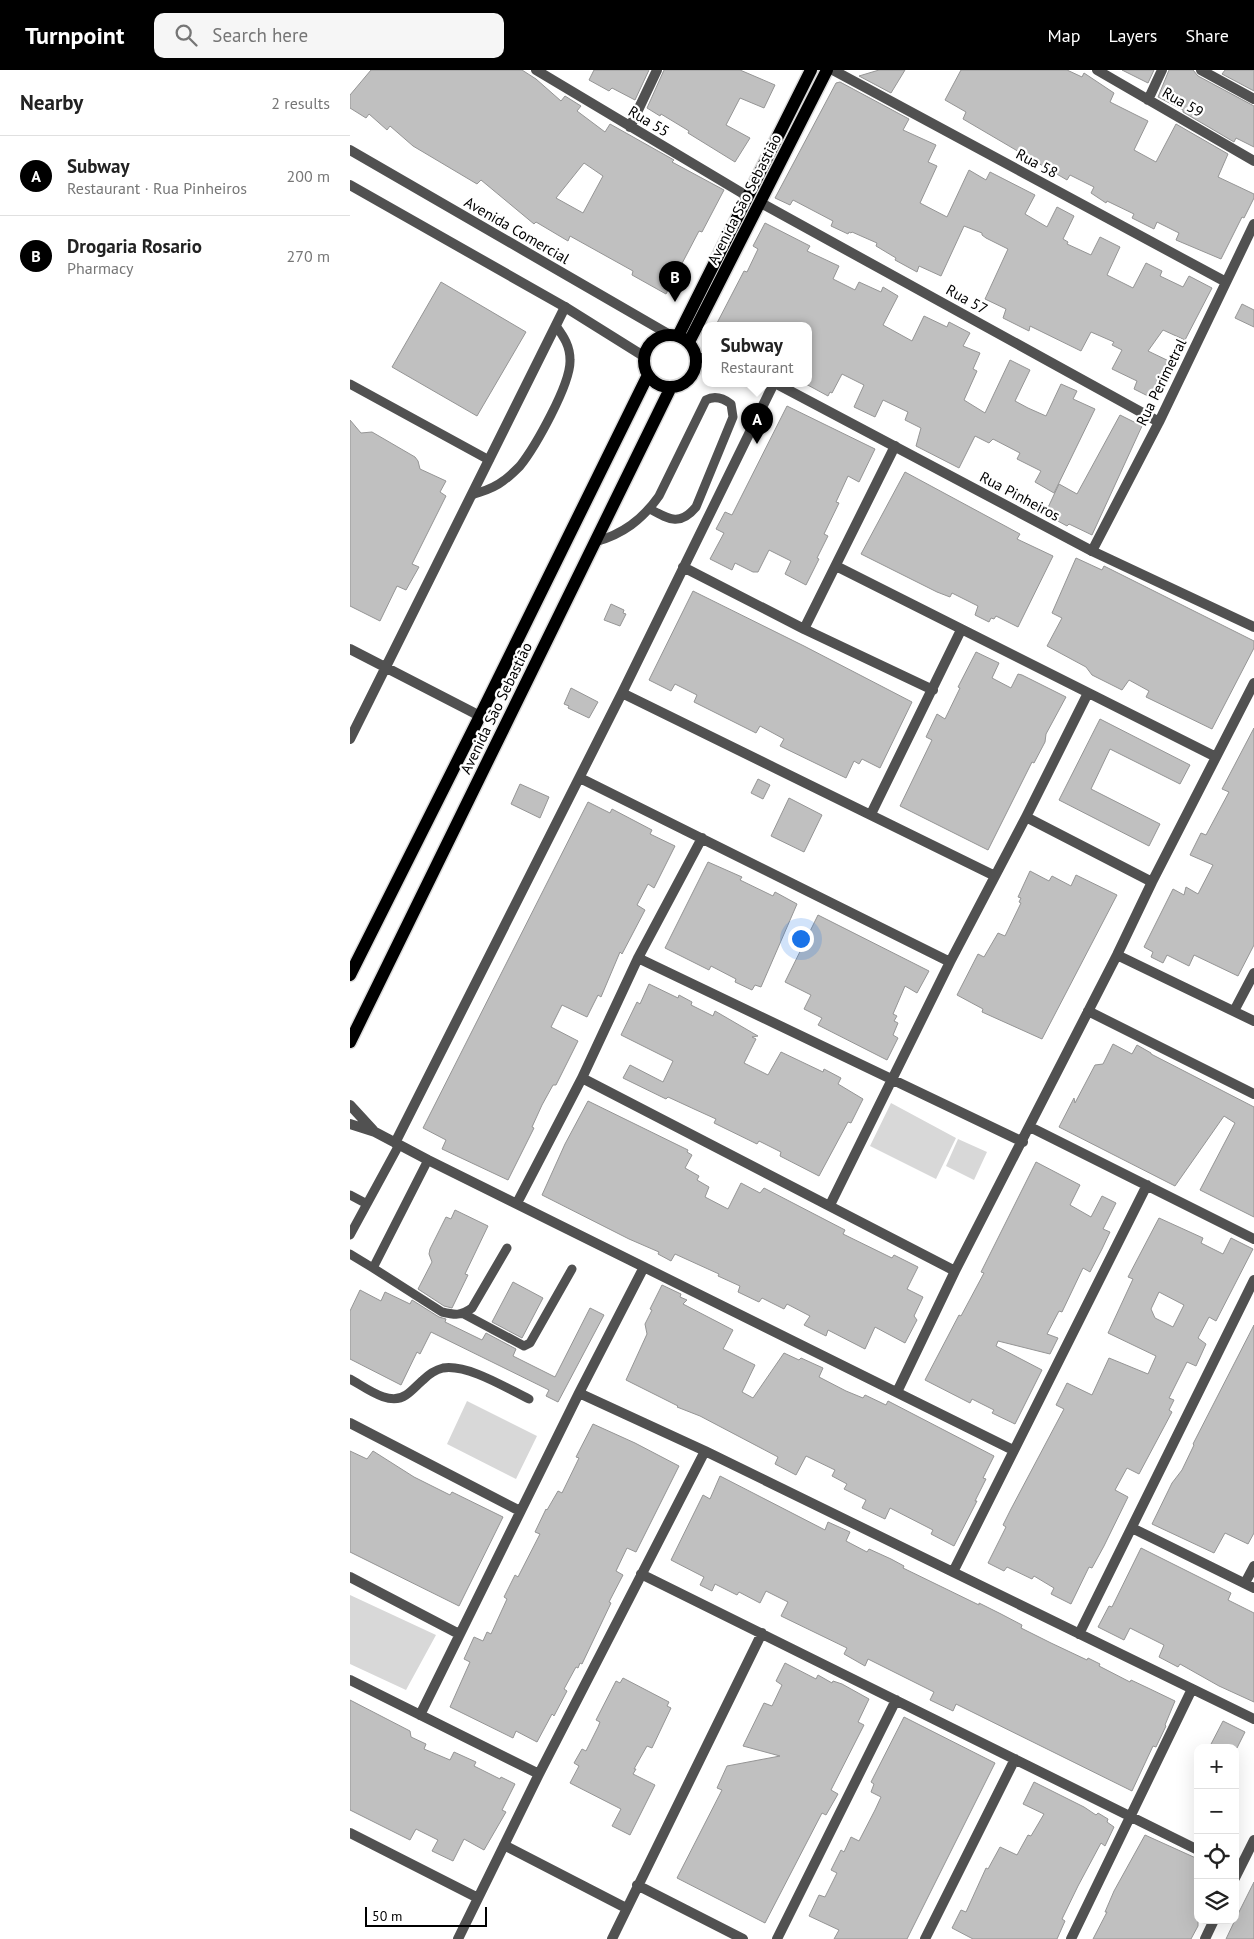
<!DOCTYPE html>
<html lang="en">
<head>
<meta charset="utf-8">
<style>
	:root { --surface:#fff; --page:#f6f6f6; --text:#222; --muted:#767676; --line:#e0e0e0; --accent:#000 }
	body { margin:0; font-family:"PT Sans",sans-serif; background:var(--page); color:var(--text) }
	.controls { position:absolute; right:15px; bottom:15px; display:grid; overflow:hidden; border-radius:10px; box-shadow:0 5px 20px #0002 }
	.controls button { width:45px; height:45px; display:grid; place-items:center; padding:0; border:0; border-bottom:1px solid var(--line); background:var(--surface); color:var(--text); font:25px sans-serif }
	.scale { position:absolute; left:15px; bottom:12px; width:122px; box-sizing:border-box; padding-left:5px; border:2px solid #000; border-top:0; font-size:14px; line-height:18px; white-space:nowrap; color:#000; -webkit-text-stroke:4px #fff; paint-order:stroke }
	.you { position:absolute; left:450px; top:868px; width:18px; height:18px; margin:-12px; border:4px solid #fff; border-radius:50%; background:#1a73e8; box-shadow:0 0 0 8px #1a73e833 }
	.badge { display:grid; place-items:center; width:32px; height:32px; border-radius:50%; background:var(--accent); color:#fff; font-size:16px; font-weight:700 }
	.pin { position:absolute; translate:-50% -41px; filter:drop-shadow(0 1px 2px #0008) }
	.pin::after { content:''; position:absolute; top:26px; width:18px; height:15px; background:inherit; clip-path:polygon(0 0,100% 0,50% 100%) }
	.popup { position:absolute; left:352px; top:252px; width:110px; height:65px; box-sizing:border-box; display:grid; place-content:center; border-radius:10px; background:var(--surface); filter:drop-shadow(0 1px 4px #0005); font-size:16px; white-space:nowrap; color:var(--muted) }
	.popup b { font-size:19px; color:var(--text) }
	.popup::after { content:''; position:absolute; left:50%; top:100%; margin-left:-10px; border:10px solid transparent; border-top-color:var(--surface) }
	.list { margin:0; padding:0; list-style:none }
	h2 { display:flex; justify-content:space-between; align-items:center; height:65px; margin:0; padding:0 20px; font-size:21px }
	h2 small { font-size:16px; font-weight:400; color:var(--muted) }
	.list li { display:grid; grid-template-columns:32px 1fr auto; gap:15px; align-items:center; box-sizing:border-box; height:80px; padding:0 20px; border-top:1px solid var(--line) }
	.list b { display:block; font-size:19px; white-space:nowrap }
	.list p { margin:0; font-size:16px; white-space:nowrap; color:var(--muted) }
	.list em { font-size:16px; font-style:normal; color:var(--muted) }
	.icon { flex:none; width:28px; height:28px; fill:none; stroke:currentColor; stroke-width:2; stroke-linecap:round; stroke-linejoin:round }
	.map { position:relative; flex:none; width:904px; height:1869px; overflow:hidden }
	header { display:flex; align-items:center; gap:30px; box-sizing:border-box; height:70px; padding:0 25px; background:var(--accent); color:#fff }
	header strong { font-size:24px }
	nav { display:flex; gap:28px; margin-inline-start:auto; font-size:18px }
	.search { width:350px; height:45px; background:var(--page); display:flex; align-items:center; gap:12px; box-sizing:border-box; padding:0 18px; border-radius:10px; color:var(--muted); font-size:19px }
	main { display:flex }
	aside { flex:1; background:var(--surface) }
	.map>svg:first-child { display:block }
	.green { fill:#d8d8d8 }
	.building { fill:#c0c0c0; stroke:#959595; fill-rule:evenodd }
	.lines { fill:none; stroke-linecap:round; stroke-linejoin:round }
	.primary-casing { stroke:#dbdbdb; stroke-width:15 }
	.service { stroke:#515151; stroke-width:9 }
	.minor { stroke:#515151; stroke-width:10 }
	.tertiary { stroke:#515151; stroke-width:10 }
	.primary { stroke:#000; stroke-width:12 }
	.labels { text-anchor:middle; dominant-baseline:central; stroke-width:4.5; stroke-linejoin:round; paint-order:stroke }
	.street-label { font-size:15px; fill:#000; stroke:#fff }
</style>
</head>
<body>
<header>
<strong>Turnpoint</strong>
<div class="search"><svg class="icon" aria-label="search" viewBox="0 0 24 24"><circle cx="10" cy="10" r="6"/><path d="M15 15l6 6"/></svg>Search here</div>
<nav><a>Map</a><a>Layers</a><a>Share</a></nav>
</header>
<main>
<aside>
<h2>Nearby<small>2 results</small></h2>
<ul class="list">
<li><span class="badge">A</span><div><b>Subway</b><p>Restaurant · Rua Pinheiros</p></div><em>200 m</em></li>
<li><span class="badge">B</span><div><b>Drogaria Rosario</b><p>Pharmacy</p></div><em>270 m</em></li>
</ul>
</aside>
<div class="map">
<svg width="904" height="1869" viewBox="0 0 904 1869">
	<rect width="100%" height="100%" fill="#fff"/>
	<path class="green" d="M541,1033L606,1068L586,1109L520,1076Z
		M608,1069L637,1082L624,1110L596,1096Z
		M117,1331L187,1366L166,1409L97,1374Z
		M0,1525L86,1565L56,1620L0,1594Z"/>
	<path class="building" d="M21,0H172L186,9L211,31L215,26L231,36L227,41L255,62L260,54L324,90L322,92L374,120L352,162L349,161L316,224L282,205L283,201L220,166L218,171L186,152L184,154L131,110L127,114L63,76L40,56L37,60L19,44L16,48L0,38V25ZM234,93L253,106L233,143L206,128Z
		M244,0H299L285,30L262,18L259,21L239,10Z
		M314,0H390L425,15L414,38L390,28L376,55L400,68L385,92L338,63L339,61L311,44L310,46L297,38Z
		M529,0H555L541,23L509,6Z
		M611,0H717L732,7L734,3L764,23L760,32L798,51L784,80L806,92L826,54L878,84L868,107L904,124V128L894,148L892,147L871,189L826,170L829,163L807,152L804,159L782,148L784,144L757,131L756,133L741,123L744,117L720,105L717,110L613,49L616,42L595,30Z
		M772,0H804L798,13Z
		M819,0H843L848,6L904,36V77L886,68L884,72L833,42V40L808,27Z
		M875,0H904V21L872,4Z
		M490,12L559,49L553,60L586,75L578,92L587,96L570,133L597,147L619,100L636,110L640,102L685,125L675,144L697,157L707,137L724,146L713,169L718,172L717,174L741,185L750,167L770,177L757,205L783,218L796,193L812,201L810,206L833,217L839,206L862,218L835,270L813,260L798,281L823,293L809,322L807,321L804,329L784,319L787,311L762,299L772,280L762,275L764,272L741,262L731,281L680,256L679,261L653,248L656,239L635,229L658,179L636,168L632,165V163L614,156L591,206L569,196L567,202L545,190L546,188L526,176L527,173L502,162L501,163L499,162L498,164L481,156L483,151L443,130L440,135L425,128L486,13Z
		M415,153L460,176L457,181L489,196L483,209L505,220L509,212L531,222L533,217L548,226L533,255L562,271L574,246L597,257L599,252L620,263L613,276L630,283L623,299L627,301L614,330L635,343L660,290L680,300L665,331L678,338L696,346L711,314L727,321L723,329L745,339L704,423L685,412L691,401L667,389L670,383L643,369L639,373L625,366L609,398L566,376L571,358L555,350L558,342L533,330L525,347L504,337L514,315L492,304L482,323L480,322L478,326L454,313H458V255H366L394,201L397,202L408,179L403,176Z
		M91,212L176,262L127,346L42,297Z
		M892,234L904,240V257L885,248Z
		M437,336L525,379L509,412L498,406L486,432L489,433L474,464L478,466L467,488L469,489L456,515L435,504L441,491L419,480L408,502H403L385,493L382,500L360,489L374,463L366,459L375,442L382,445Z
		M770,345L792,356L742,465L719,454L717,456L695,444L709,414L727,424Z
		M0,350L11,363L22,362L65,387L68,391L70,399L96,411L90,422L96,426L62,494L69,497L56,520L47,516L30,551L0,536Z
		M555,402L670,464L667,469L703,486L668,557L646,546L644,549L641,548L639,552L625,545L628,536L602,523L600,527L587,522L511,484Z
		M726,488L752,500L754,496L904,571V578L862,659L796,627L799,621L779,610L772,620L742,605L736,597L697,576L712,548L702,543Z
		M343,521L454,576L562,632L530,698L512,689L509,694L504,691L496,708L430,676L434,669L410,656L406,663L344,632L347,625L325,614L321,621L299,610Z
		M261,534L274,540L273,543L276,544L270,556L254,550Z
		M626,582L649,593L642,608L661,618L668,604L672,605L716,627L696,664L695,672L684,693L682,692L638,780L550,736L582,670L576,667L587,644L595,649L610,618L608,617Z
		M221,618L248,632L239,648L218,638L219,636L214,634Z
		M750,649L840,695L830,714L760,679L741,719L810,754L799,776L709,730Z
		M904,658V875L888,906L844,885L839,896L817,885L813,893L801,887L803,882L794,877L823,819L834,825L836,817L848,824L863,795L840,785L851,763L856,765L879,722L872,719Z
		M408,709L420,715L413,729L401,723Z
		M170,714L199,727L190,748L161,734Z
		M439,728L472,745L454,782L421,766Z
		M238,732L260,743L262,739L302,760L300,764L325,776L304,818L298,814L287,835L295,840L272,884L270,882L251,927L248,925L237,947L212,935L201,957L228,971L206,1015H203L192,1035L182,1057L184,1058L158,1110L92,1079L96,1070L73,1058Z
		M358,792L392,807L390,810L423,826L425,822L447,834L411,917L405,915L402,920L385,912L386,909L361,896L359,900L315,878Z
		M680,801L699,811L702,806L721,816L726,805L767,825L692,969L632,942L633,939L607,925L628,884L634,887L648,863L655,866L671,833L669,832L671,828L668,827Z
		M468,845L579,901L567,923L555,916L543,944L547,946L544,951L548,953L543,965L548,968L537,990L468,955L472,948L454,939L461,925L435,912Z
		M299,914L328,928L329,925L342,932L341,935L363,946L365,941L408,966L402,967L406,969L394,993L418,1005L431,982L473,1002L474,999L491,1008L488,1014L513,1029L501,1053L498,1052L469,1106L430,1086L431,1082L409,1071L407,1074L364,1053L366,1049L344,1039L318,1027L316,1029L273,1008L280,995L313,1012L323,991L271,965L287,932L290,934Z
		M763,974L782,984L787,975L801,983V984L904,1037V1147L850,1120L885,1053L874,1046L825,1116L709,1057L724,1028L725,1033L745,995L753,994Z
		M238,1031L338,1080L337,1082L342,1085L335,1098L349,1106L347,1110L359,1117L355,1127L378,1139L391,1113L410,1123L414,1118L495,1160L493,1164L542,1188L544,1185L568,1197L557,1219L573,1227L564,1246L567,1250L555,1273L525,1257L515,1279L478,1260L476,1266L454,1255L460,1246L437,1234L434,1239L412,1228L409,1232L388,1222L390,1216L368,1206L369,1204L325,1184L321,1191L308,1184L309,1182L279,1169L192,1125L215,1074Z
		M686,1092L730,1115L720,1135L741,1147L752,1126L766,1133L753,1159L760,1162L752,1179L740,1202L733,1198L712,1242L709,1241L697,1264L708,1268L700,1284L648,1271L646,1276L692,1300L665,1354L642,1343L644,1340L622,1329L620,1333L575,1310L609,1245L611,1246L634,1203L631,1202Z
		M105,1140L138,1156L115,1204L118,1205L102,1238L94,1236L68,1219L82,1192L79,1184L80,1179L96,1147L101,1149Z
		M809,1148L853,1168L851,1173L873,1184L881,1168L903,1179L866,1251L859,1247L848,1268L856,1274L846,1296L837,1292L819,1328L824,1330L819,1340L822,1342L789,1404L777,1398L765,1420L778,1427L754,1476L742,1498L739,1497L721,1534L701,1524L704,1518L684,1506L682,1509L657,1497L654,1501L638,1493L656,1457L653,1455L661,1439L714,1339L706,1335L717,1313L742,1325L759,1288L798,1304L806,1286L758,1263L783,1209L778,1207ZM809,1222L834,1235L823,1257L805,1248L801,1239Z
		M163,1212L193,1228L172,1268L142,1252Z
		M312,1215L331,1224L330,1227L337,1230L333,1234L383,1260L373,1279L405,1295L392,1322L403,1328L434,1283L449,1290L451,1288L473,1298L469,1307L496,1321L513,1328L515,1325L536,1335L538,1331L644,1386L633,1408L636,1409L625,1431H627L604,1476L581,1464L583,1460L540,1438L535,1449L512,1438L516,1430L494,1419L497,1414L482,1406L485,1400L456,1386L446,1405L425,1394L428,1387L350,1346L327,1337L328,1336L276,1310L297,1264L295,1254L302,1240L300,1239Z
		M10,1220L31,1231L35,1222L60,1234L62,1230L89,1247L96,1249L95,1252L132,1270L136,1263L166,1279L163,1286L205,1307L240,1238L254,1245L208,1332L196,1326L199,1320L81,1262L70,1284L67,1282L51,1315L0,1289V1241Z
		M904,1255V1463L898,1474L875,1463L864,1483L802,1454L822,1413L832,1400L844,1375L843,1374Z
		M243,1354L285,1373L329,1396L286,1482L277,1478L266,1501L273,1505L259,1532L261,1533L232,1594L230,1593L228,1598L226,1597L214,1619L217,1621L204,1646L202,1644L187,1672L166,1661L163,1668L100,1637L120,1592L114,1589L124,1567L133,1571L137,1562L141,1564L157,1529L154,1527L165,1505L168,1507L190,1464L185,1462L196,1439L197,1440L208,1421L212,1423L229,1388L226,1387Z
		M0,1381L17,1389L23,1381L64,1407L100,1425L102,1422L153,1447L109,1536L0,1482Z
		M370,1406L475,1460L478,1452L500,1462L496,1471L517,1482L519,1479L541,1489L554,1496L553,1498L629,1535V1533L651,1544L672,1555L671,1558L701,1573L737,1590L738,1588L750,1594L749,1596L780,1612L781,1610L798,1618L825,1631L815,1655L816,1656L806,1677L803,1676L782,1721L606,1634L603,1641L580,1630L584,1622L518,1589L515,1596L494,1584L497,1578L431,1546L438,1532L416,1521L410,1533L389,1522L387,1525L365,1514L362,1521L350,1515L354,1507L321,1490L353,1425L360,1429Z
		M791,1478L881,1523L878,1530L904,1543V1632L869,1616L830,1594L828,1597L809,1587L814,1575L780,1558L774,1570L748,1557L759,1536L762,1537Z
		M435,1593L466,1609L468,1605L482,1613L483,1611L492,1614L519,1629L508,1652L514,1655L481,1720L488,1724L476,1745L472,1743L415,1853L327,1808L372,1720L367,1718L377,1696L430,1686L393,1676L414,1633L422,1636L432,1615L426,1611Z
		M273,1608L319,1632L317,1636L321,1638L302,1678L297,1676L284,1699H286L283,1704L305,1715L280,1765L262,1756L271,1739L220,1713L229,1696L224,1693L232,1679L236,1681L248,1657L250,1652L246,1650L266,1611L270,1613Z
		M0,1630L60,1661L61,1667L76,1674L74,1679L100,1690L104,1682L126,1692L124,1696L150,1709L151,1707L165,1714L152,1740L156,1742L134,1780L114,1769L103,1791L82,1781L88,1770L66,1759L60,1770L0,1740Z
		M554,1647L645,1693L557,1869H484L489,1860L459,1846L469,1825L475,1827L487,1803L481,1800L491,1780L494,1782L501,1767L509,1771L525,1740L531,1727L521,1722L524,1714L521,1712Z
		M873,1651L895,1662L887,1678H859Z
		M684,1712L734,1737L746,1745L748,1743L758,1749L757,1752L764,1757L755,1776L751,1773L728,1816L712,1849L715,1851L707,1869H623L602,1858L611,1840L616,1842L636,1798L638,1799L650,1777L667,1785L678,1765L681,1766L694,1744L673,1734Z
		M795,1765L848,1789V1856L841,1869H743L757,1842H755L764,1821Z
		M904,1812V1869H876L885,1850Z"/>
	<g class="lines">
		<defs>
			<path id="primary" d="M294 291a26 26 0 1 1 52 0a26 26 0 1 1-52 0Z
				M328,266L461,0
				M339,272L477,0
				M0,905L130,646L298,305
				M0,972L321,317"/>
		</defs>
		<use href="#primary" class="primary-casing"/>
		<path class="service" d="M0,314L139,390
			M122,425C133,421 143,419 153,411C159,407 165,401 170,396C185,377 221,314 220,290C220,276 214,267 206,256
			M245,472C273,464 292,450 309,426L356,330C365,325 373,328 381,334L383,347L346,437C330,456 320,450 300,439
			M0,1125L17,1134
			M0,1165L49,1075
			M0,1184L23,1198L78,1090
			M23,1198L92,1242C105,1245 111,1246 122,1238L157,1178
			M114,1244L174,1276L180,1273L222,1199
			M0,1309C15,1317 39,1337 56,1325C62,1321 68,1314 73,1310C79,1304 85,1300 93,1298C118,1294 156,1318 179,1329"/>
		<path class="minor" d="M186,0L397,126
			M483,0L876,212
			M747,0L904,91
			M851,0L904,29
			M798,30L812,0
			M280,57L307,0
			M411,133L809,352
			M742,481L809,352L904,154
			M486,496L866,687
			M333,497L454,559L583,620
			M454,559L545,376
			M0,579L130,646
			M272,623L645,806
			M0,669L215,237
			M230,708L600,892
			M521,744L611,560
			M676,747L802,812
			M767,885L904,951
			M288,888L673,1072
			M738,941L904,1024
			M884,941L904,903
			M232,1008L605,1201
			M0,1035L23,1060
			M0,1054L25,1062L78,1090L663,1380
			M680,1057L904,1169
			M45,1073L272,623L424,313
			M167,1133L232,1008L288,888L352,768
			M480,1135L600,892L676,747L738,623
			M547,1322L605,1201L767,885L802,812L904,613
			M229,1323L355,1381L904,1649
			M0,1353L170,1441
			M782,1458L904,1518
			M603,1502L797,1115
			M291,1504L848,1780
			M0,1507L109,1564
			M895,1513L904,1496
			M729,1564L904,1210
			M0,1610L189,1704
			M70,1645L229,1323L294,1197
			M0,1763L128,1828
			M154,1775L276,1838
			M885,1808L904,1770
			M287,1815L393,1869
			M108,1869L189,1704L355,1381
			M262,1869L412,1563
			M427,1869L546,1630
			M575,1869L665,1689
			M721,1869L842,1619
			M855,1869L864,1850"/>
		<path class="tertiary" d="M0,80L320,265
			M0,115L215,237L295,287
			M347,288H356
			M425,313L742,481L904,557"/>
		<use href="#primary" class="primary"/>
	</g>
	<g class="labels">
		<g class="street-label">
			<text transform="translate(833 32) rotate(30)">Rua 59</text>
			<text transform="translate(299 51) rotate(31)">Rua 55</text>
			<text transform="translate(687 93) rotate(28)">Rua 58</text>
			<text transform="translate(394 129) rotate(-63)">Avenida São Sebastião</text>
			<text transform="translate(167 160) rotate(30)">Avenida Comercial</text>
			<text transform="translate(617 229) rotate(29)">Rua 57</text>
			<text transform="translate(811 312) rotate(-64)">Rua Perimetral</text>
			<text transform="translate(670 426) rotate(28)">Rua Pinheiros</text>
			<text transform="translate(146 638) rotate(-64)">Avenida São Sebastião</text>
		</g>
	</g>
</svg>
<div class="controls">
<button>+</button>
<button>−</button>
<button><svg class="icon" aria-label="locate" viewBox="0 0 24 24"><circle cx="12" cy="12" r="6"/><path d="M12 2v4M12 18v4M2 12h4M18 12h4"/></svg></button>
<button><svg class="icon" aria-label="layers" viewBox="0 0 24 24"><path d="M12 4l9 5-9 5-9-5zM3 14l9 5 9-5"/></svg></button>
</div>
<div class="scale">50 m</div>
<div class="you"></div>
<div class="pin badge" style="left:407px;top:374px">A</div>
<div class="popup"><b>Subway</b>Restaurant</div>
<div class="pin badge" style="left:325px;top:232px">B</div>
</div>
</main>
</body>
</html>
